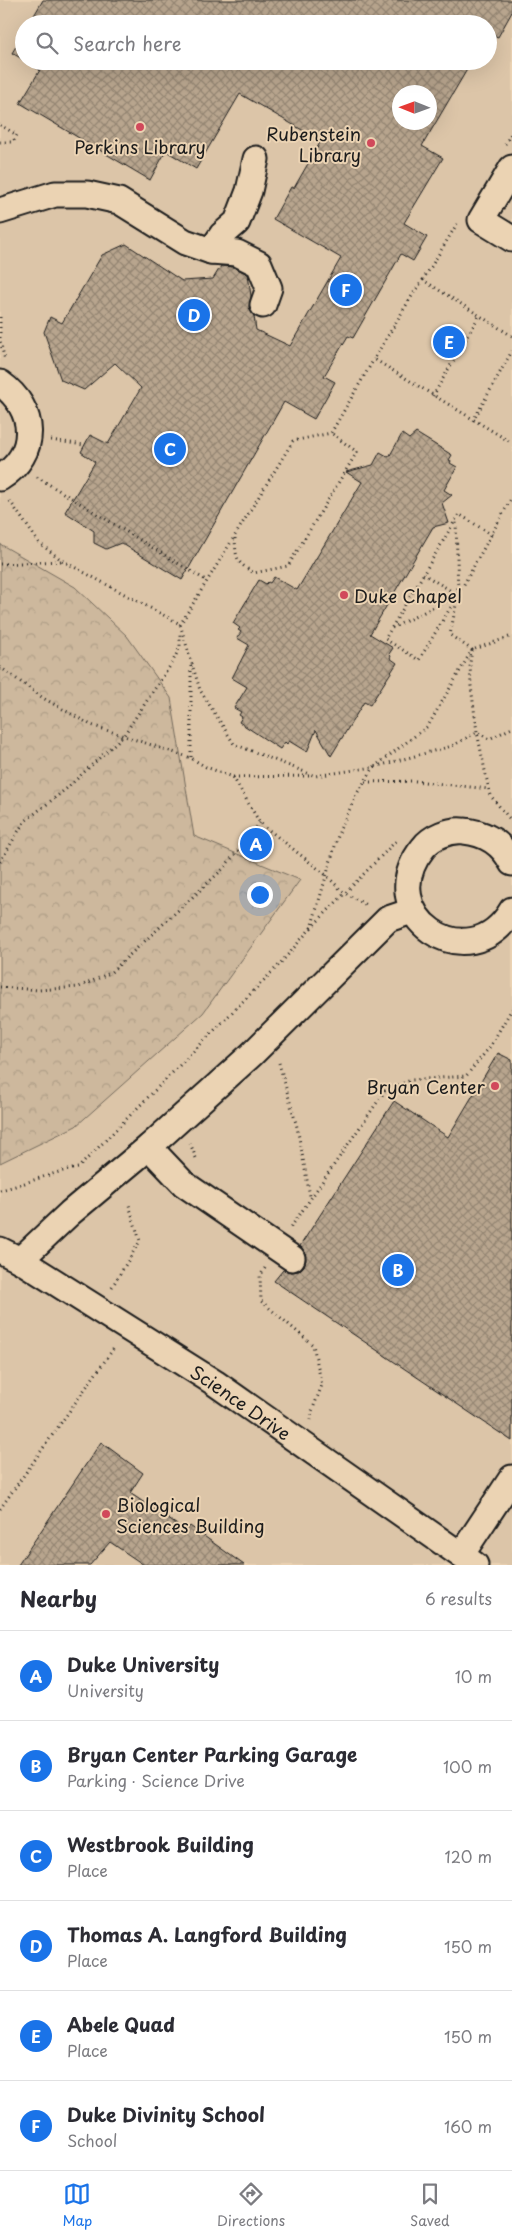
<!DOCTYPE html>
<html lang="en">
<head>
<meta charset="utf-8">
<style>
	:root { --surface:#fff; --page:#f7f7f7; --text:#2b2b33; --muted:#7c7c81; --line:#e1e1e2; --accent:#1a73e8 }
	body { margin:0; font-family:"Playpen Sans",sans-serif; background:var(--page); color:var(--text) }
	.compass { position:absolute; left:392px; top:85px; width:45px; height:45px; border-radius:50%; background:var(--surface); box-shadow:0 5px 20px #0002; rotate:271deg }
	.you { position:absolute; left:259px; top:894px; width:18px; height:18px; margin:-12px; border:4px solid #fff; border-radius:50%; background:#1a73e8; box-shadow:0 0 0 8px #1a73e833 }
	.badge { display:grid; place-items:center; width:32px; height:32px; border-radius:50%; background:var(--accent); color:#fff; font-size:16px; font-weight:700 }
	.pin { position:absolute; translate:-50% -50%; border:2px solid #fff; box-shadow:0 1px 5px #0006 }
	.list { margin:0; padding:0; list-style:none }
	h2 { display:flex; justify-content:space-between; align-items:center; height:65px; margin:0; padding:0 20px; font-size:21px }
	h2 small { font-size:16px; font-weight:400; color:var(--muted) }
	.list li { display:grid; grid-template-columns:32px 1fr auto; gap:15px; align-items:center; box-sizing:border-box; height:90px; padding:0 20px; border-top:1px solid var(--line) }
	.list b { display:block; font-size:19px; white-space:nowrap }
	.list p { margin:0; font-size:16px; white-space:nowrap; color:var(--muted) }
	.list em { font-size:16px; font-style:normal; color:var(--muted) }
	.icon { flex:none; width:28px; height:28px; fill:none; stroke:currentColor; stroke-width:2; stroke-linecap:round; stroke-linejoin:round }
	.map { position:relative; flex:none; width:512px; height:1565px; overflow:hidden }
	.search { position:absolute; background:var(--surface); box-shadow:0 5px 20px #0002; left:15px; right:15px; top:15px; height:55px; display:flex; align-items:center; gap:12px; box-sizing:border-box; padding:0 18px; border-radius:28px; color:var(--muted); font-size:19px }
	.sheet { height:605px; background:var(--surface) }
	nav { display:flex; justify-content:space-around; align-items:center; box-sizing:border-box; height:70px; border-top:1px solid var(--line); background:var(--surface); font-size:14px; color:var(--muted) }
	nav a { display:grid; justify-items:center; gap:2px }
	nav .on { color:var(--accent) }
	.map>svg:first-child { display:block }
	.built { fill:#dcc5a8; fill-rule:evenodd }
	.forest { fill:url(#forest-crowns); stroke:#746a5c }
	.building { fill:url(#building-cross-hatch); stroke:#1c1c1c; fill-rule:evenodd }
	.lines { fill:none; stroke-linecap:round; stroke-linejoin:round }
	.minor-casing { stroke:#1c1c1c; stroke-width:29 }
	.path { stroke:#1c1c1c; stroke-width:3; stroke-dasharray:1 4; stroke-linecap:butt }
	.minor { stroke:#ebd3b3; stroke-width:25 }
	.poi-dot { fill:#d1495b; stroke:#ebd3b3; stroke-width:2 }
	.labels { text-anchor:middle; dominant-baseline:central; stroke-width:4; stroke-linejoin:round; paint-order:stroke }
	.poi-label { font-size:18px; fill:#1c1c1c; stroke:#ebd3b3; text-anchor:end }
	.street-label { font-size:18px; fill:#1c1c1c; stroke:#ebd3b3 }
</style>
</head>
<body>
<div class="map">
<svg width="512" height="1565" viewBox="0 0 512 1565">
	<defs>
		<pattern id="forest-crowns" width="20" height="18" patternUnits="userSpaceOnUse" patternTransform="scale(1.25)"><rect width="20" height="18" fill="#cdb89d"/><path d="M2 6a3 3 0 1 1 6 0M12 15a3 3 0 1 1 6 0" fill="none" stroke="#af9e87"/></pattern>
		<pattern id="building-cross-hatch" width="8" height="8" patternUnits="userSpaceOnUse" patternTransform="scale(1.25)"><rect width="8" height="8" fill="#b8a58e"/><path d="M0 0l8 8M0 8l8-8" fill="none" stroke="#958673"/></pattern>
	</defs>
	<rect width="100%" height="100%" fill="#ebd3b3"/>
	<filter id="ink" filterUnits="userSpaceOnUse"><feTurbulence type="fractalNoise" baseFrequency=".02" numOctaves="2"/><feDisplacementMap in="SourceGraphic" scale="10" xChannelSelector="R" yChannelSelector="G"/><feConvolveMatrix kernelMatrix="1 2 1 2 8 2 1 2 1" color-interpolation-filters="sRGB"/></filter>
	<g filter="url(#ink)">
		<path class="built" d="M0,0H512V1565H0ZM24,24H488V61H24ZM400,92H430V122H400Z"/>
		<path class="forest" d="M0,544L75,587L127,636L171,698L194,836L300,880L203,1013L76,1126L0,1163Z"/>
		<path class="building" d="M43,0H512V12L498,37L488,33V24H29Z
			M24,33V60L12,53Z
			M25,61H472L422,146L443,158L404,223L427,237L413,261L401,254L353,338L348,336L324,376L335,382L314,419L284,402L182,580L121,543L106,549L94,543V531L65,512L95,462L81,452L90,435L108,444L141,388L115,363L84,390L61,380L44,332L50,317L62,323L102,255L126,244L182,281L213,279L221,266L233,267L248,274L251,296L249,307L254,316L256,330L290,346L341,258L273,219L291,187L294,188L321,141L240,94L196,169L166,151L150,180L20,103L40,70ZM400,92H430V122H400Z
			M416,433L452,455L449,460L451,461L450,463L457,467L444,490L452,495L442,503L449,523L433,527L370,634L393,648L389,654L391,656L390,658L397,663L370,705L364,702L331,756L316,730L307,752L289,741L287,744L285,742L280,749L239,722L242,717L239,715L241,712L234,708L247,687L232,678L249,645L237,638L241,632L238,630L240,628L233,623L259,580L266,584L268,582L270,583L274,577L297,590L362,482L346,472L373,465L380,452L389,457L402,434L409,439Z
			M498,1053L512,1060V1441L274,1281L283,1270L291,1272L299,1271L304,1266L306,1260L305,1252L300,1246L394,1101L448,1137Z
			M101,1442L143,1473L130,1493L186,1531L190,1526L244,1565H144L110,1542L90,1565H18Z"/>
		<g class="lines">
			<defs>
				<g id="minor">
					<path d="M512,168L481,220L512,239"/>
					<path d="M0,211L55,194H87L119,201L185,242L211,251L237,253L259,264L269,288L263,305"/>
					<path d="M211,251L222,235L237,222L249,191L256,159"/>
					<path d="M0,383C37,409 39,454 0,478"/>
					<path d="M512,863C502,843 485,833 464,831C450,829 431,837 423,848C370,914 469,983 512,910"/>
					<path d="M149,1147L184,1184L292,1258"/>
					<path id="s1" d="M0,1250L20,1260L215,1383L475,1565"/>
					<path d="M20,1260L70,1213L149,1147L252,1054L388,919L412,911"/>
					<path d="M461,1555L512,1478"/>
				</g>
			</defs>
			<use href="#minor" class="minor-casing"/>
			<path class="path" d="M0,125L17,135L13,142H0
				M505,144L512,132
				M423,280L457,224
				M0,317V341L5,360
				M512,336L423,280L413,294L374,359L512,443
				M433,396L479,316
				M473,421L512,351
				M51,440L84,445
				M37,477L207,581
				M10,501L39,543L63,561L180,624L200,690L234,744L315,776L374,767L452,746L477,732L489,739L512,728
				M235,538C236,560 236,562 254,573L288,566L357,452L331,433
				M0,564L62,561
				M423,574L458,595L419,660L385,639L459,514L492,535
				M180,625L293,441L331,433L374,359
				M392,628L458,595L456,520
				M191,666V758
				M0,667L43,698L91,725L191,758L206,767L233,777L260,823L326,875L342,891L366,905
				M233,777L312,776
				M365,782L415,781L489,789
				M509,818L490,795L477,732L471,686L470,663L472,650L512,636
				M0,862L24,822L66,789L124,735L172,663L180,647V631
				M311,928L396,841
				M0,987L39,990L79,987L110,973L223,869L260,823
				M279,1063L297,1127L310,1196
				M190,1143L196,1158
				M0,1190C27,1184 51,1172 78,1168L278,966L311,928L340,829L358,792L374,767L428,726L472,650L450,635L458,595L512,497
				M291,1227L385,1091L411,1080L466,1076L489,1048L512,1009
				M265,1268L260,1276L261,1301L313,1345L322,1385L312,1411L311,1420
				M112,1287L140,1241L129,1205
				M0,1509L114,1348"/>
			<use href="#minor" class="minor"/>
		</g>
	</g>
	<g class="poi-dot">
		<circle cx="140" cy="127" r="5"/>
		<circle cx="371" cy="143" r="5"/>
		<circle cx="344" cy="595" r="5"/>
		<circle cx="495" cy="1086" r="5"/>
		<circle cx="106" cy="1514" r="5"/>
	</g>
	<g class="labels">
		<g class="poi-label">
			<text x="361" y="133">Rubenstein<tspan x="361" dy="21">Library</tspan></text>
			<text x="140" y="146" text-anchor="middle">Perkins Library</text>
			<text x="354" y="595" text-anchor="start">Duke Chapel</text>
			<text x="485" y="1086">Bryan Center</text>
			<text x="116" y="1504" text-anchor="start">Biological<tspan x="116" dy="21">Sciences Building</tspan></text>
		</g>
		<g class="street-label">
			<text stroke="none"><textPath href="#s1" startOffset="285">Science Drive</textPath></text>
		</g>
	</g>
</svg>
<svg class="compass" viewBox="-18 -18 36 36"><path d="M0-13l5 13h-10z" fill="#e53935"/><path d="M0 13l5-13h-10z" fill="#7c7c81"/></svg>
<div class="you"></div>
<div class="pin badge" style="left:256px;top:844px">A</div>
<div class="pin badge" style="left:398px;top:1270px">B</div>
<div class="pin badge" style="left:170px;top:449px">C</div>
<div class="pin badge" style="left:194px;top:315px">D</div>
<div class="pin badge" style="left:449px;top:342px">E</div>
<div class="pin badge" style="left:346px;top:290px">F</div>
<div class="search"><svg class="icon" aria-label="search" viewBox="0 0 24 24"><circle cx="10" cy="10" r="6"/><path d="M15 15l6 6"/></svg>Search here</div>
</div>
<section class="sheet">
<h2>Nearby<small>6 results</small></h2>
<ul class="list">
<li><span class="badge">A</span><div><b>Duke University</b><p>University</p></div><em>10 m</em></li>
<li><span class="badge">B</span><div><b>Bryan Center Parking Garage</b><p>Parking · Science Drive</p></div><em>100 m</em></li>
<li><span class="badge">C</span><div><b>Westbrook Building</b><p>Place</p></div><em>120 m</em></li>
<li><span class="badge">D</span><div><b>Thomas A. Langford Building</b><p>Place</p></div><em>150 m</em></li>
<li><span class="badge">E</span><div><b>Abele Quad</b><p>Place</p></div><em>150 m</em></li>
<li><span class="badge">F</span><div><b>Duke Divinity School</b><p>School</p></div><em>160 m</em></li>
</ul>
</section>
<nav>
<a class="on"><svg class="icon" aria-label="map" viewBox="0 0 24 24"><path d="M3 6l6-2 6 2 6-2v14l-6 2-6-2-6 2zM9 4v14M15 6v14"/></svg>Map</a>
<a><svg class="icon" aria-label="directions" viewBox="0 0 24 24"><path d="M12 3l9 9-9 9-9-9zM9 14v-3h6M13 9l2 2-2 2"/></svg>Directions</a>
<a><svg class="icon" aria-label="saved" viewBox="0 0 24 24"><path d="M7 4h10v16l-5-4-5 4z"/></svg>Saved</a>
</nav>
</body>
</html>
